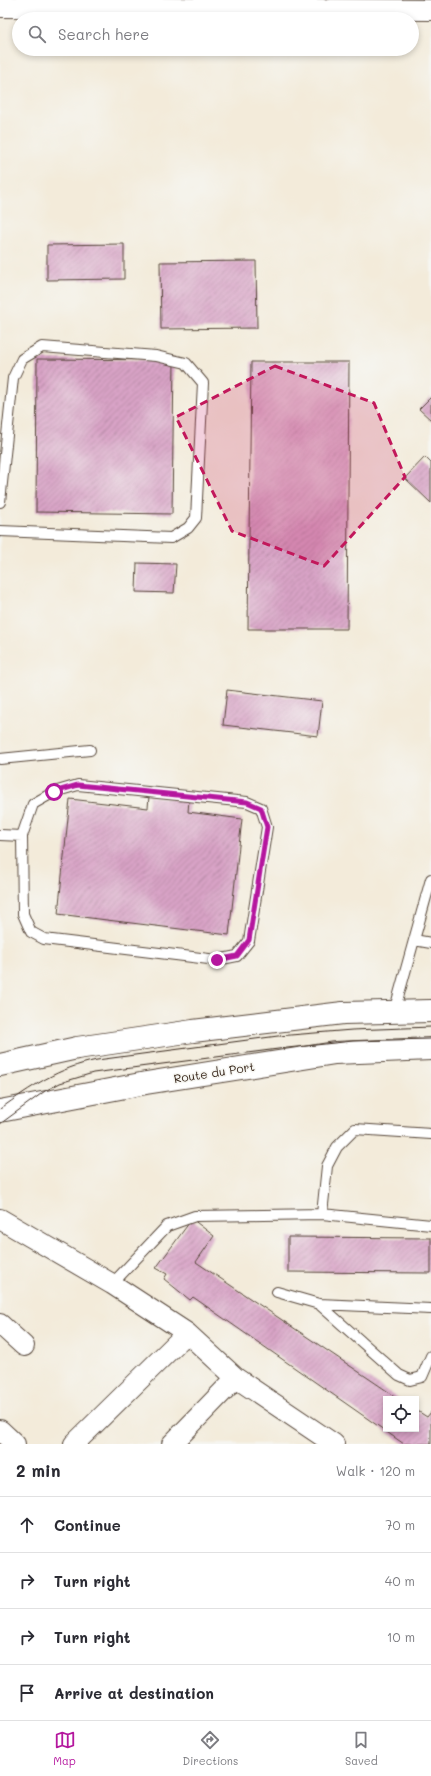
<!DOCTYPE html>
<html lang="en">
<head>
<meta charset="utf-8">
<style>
	:root { --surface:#fff; --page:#f7f7f7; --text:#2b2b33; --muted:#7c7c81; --line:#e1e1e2; --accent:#b5179e }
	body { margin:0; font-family:Mali,sans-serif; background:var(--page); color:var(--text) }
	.controls { position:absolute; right:12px; bottom:12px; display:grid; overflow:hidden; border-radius:0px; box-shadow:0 2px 6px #0003 }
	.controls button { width:36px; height:36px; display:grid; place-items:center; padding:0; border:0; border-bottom:1px solid var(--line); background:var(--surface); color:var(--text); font:20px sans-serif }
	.stop { position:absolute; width:12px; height:12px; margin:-9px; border:3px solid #b5179e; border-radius:50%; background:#fff }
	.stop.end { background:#b5179e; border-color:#fff; box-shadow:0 1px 4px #0008 }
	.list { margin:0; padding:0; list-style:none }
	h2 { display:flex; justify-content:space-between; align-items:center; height:52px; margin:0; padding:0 16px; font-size:17px }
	h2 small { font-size:13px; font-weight:400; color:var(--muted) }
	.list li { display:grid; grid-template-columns:26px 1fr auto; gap:12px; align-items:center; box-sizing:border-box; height:56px; padding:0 16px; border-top:1px solid var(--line) }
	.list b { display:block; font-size:15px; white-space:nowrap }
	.list em { font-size:13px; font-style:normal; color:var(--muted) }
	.icon { flex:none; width:22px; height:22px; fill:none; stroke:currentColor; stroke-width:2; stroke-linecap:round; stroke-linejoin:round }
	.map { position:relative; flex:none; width:431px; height:1444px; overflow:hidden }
	.search { position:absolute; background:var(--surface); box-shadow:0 2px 6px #0003; left:12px; right:12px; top:12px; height:44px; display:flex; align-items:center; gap:10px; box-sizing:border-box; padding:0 14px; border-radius:22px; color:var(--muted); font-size:15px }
	.sheet { height:276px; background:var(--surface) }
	nav { display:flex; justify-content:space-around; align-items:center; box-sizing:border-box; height:56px; border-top:1px solid var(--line); background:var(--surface); font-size:11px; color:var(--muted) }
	nav a { display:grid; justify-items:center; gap:2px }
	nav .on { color:var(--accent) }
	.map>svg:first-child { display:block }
	.building { fill:url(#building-hatch) }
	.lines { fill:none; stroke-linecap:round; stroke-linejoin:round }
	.lane-casing { stroke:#57473a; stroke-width:12 }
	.street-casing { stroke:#57473a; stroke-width:22 }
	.secondary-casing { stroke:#57473a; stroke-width:24 }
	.lane { stroke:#fff; stroke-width:10 }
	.street { stroke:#fff; stroke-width:20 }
	.secondary { stroke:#fff; stroke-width:22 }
	.tram { stroke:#3b2a1e; stroke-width:1 }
	.route { stroke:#b5179e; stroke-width:5 }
	.marked { fill:#c2185b; fill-opacity:0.2; stroke:#c2185b; stroke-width:3; stroke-dasharray:8 5; stroke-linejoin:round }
	.labels { text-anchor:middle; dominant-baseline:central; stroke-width:3; stroke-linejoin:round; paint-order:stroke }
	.street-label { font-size:12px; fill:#3b2a1e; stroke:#f6f6f2 }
</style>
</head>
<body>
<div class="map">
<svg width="431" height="1444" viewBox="0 0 431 1444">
	<defs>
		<pattern id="building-hatch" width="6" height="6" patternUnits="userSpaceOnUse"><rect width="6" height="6" fill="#d8a3c6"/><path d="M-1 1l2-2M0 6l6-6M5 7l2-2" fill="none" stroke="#b085a0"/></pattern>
	</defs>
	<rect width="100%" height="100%" fill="#f6f6f2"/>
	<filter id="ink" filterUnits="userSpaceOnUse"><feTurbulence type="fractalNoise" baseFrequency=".025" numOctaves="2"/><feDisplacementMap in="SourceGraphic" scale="8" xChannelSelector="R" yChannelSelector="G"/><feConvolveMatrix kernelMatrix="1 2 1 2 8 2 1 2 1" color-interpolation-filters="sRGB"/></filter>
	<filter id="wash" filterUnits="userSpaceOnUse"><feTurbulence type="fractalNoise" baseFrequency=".012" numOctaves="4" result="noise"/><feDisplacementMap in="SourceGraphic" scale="16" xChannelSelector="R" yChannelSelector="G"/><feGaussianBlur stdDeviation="0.9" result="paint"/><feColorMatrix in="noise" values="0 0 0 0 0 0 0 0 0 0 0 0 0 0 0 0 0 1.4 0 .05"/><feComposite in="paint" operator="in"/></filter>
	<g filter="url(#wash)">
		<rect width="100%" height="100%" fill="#f3ebda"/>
		<g id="blocks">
			<path class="building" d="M124,244V279L47,280V245Z
				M256,261L257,328L161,329L160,262Z
				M37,359L174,360L172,514L36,512Z
				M251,362H349L347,629H248Z
				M431,397V420L419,409Z
				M425,457L431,463V503L405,478Z
				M137,563L176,564L174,593L136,592Z
				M227,690L322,701L318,736L223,725Z
				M149,796L189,800L188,812L242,819L229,935L58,914L70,799L148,808Z
				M192,1219L214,1236L196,1262L399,1399H386V1429H416V1410L427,1417L431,1412V1444H404L193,1297L190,1300L164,1279L167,1274L156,1268Z
				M288,1237L431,1238V1273L288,1272Z"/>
		</g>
	</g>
	<g filter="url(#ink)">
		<use href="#blocks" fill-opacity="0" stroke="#57473a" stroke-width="1"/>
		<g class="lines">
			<defs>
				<path id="lane" d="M0,502L13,378L22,359L42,347L156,356L186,363L203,383L196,518L188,528L171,538L0,531
					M0,759L90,750
					M78,785L247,802L261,808L267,827L249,941L237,956L217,960L44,939L31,932L23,914L22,836L33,804L54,792Z
					M0,835L22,836
					M414,940L431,943
					M394,1012L431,879
					M322,1214L327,1166L337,1147L355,1129L431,1134
					M112,1284L167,1226L195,1216L322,1214L431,1225
					M277,1292L319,1304L431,1309
					M319,1304L399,1375L410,1380L422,1377L431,1356"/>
				<path id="street" d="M0,7L431,10
					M0,1219L112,1284L187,1333L236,1378L334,1444
					M0,1324L24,1346
					M0,1430L15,1444
					M74,1444L187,1333
					M172,1444L236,1378"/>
				<path id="secondary" d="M0,1065L77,1048L193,1031L343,1013L431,1011
					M0,1111L146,1083L335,1053L431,1049"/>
			</defs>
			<use href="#lane" class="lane-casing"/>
			<use href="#street" class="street-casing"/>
			<use href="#secondary" class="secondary-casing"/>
			<use href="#lane" class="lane"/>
			<use href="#street" class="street"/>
			<use href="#secondary" class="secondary"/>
			<path class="tram" d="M0,1109C32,1086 58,1068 97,1060L278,1036L352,1030L431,1027
				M0,1124L45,1091L60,1083L93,1073L278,1049L353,1041L431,1039"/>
		</g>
	</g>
	<g class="lines" filter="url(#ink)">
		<path class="route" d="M54,792L78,785L247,802L261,808L267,827L249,940L237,956L217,960"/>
	</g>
	<path class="marked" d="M275,366L374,403L405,477L324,566L232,531L176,417Z"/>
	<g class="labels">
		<g class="street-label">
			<text transform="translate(214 1072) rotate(-9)">Route du Port</text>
		</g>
	</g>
</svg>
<div class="controls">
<button><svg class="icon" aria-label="locate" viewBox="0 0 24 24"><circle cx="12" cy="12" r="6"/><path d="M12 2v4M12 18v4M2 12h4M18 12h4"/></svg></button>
</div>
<div class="stop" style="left:54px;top:792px"></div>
<div class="stop end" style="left:217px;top:960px"></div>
<div class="search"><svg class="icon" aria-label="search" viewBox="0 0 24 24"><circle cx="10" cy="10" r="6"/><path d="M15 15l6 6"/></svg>Search here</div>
</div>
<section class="sheet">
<h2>2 min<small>Walk · 120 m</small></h2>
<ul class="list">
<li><svg class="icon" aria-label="ahead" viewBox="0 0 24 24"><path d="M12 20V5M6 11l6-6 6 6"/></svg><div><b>Continue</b></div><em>70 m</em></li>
<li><svg class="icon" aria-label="right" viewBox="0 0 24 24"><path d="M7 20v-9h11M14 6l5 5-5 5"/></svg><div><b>Turn right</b></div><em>40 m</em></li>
<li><svg class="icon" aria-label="right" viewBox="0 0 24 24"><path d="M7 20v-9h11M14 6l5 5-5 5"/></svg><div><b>Turn right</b></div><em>10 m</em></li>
<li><svg class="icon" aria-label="arrive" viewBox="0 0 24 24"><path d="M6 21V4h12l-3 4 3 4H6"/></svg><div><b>Arrive at destination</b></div></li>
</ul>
</section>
<nav>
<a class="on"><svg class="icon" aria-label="map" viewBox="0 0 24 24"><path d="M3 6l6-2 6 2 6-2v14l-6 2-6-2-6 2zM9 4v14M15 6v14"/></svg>Map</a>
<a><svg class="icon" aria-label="directions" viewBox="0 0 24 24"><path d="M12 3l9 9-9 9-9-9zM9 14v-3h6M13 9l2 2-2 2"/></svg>Directions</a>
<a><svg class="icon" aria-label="saved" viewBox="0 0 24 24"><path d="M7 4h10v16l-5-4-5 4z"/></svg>Saved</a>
</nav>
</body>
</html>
